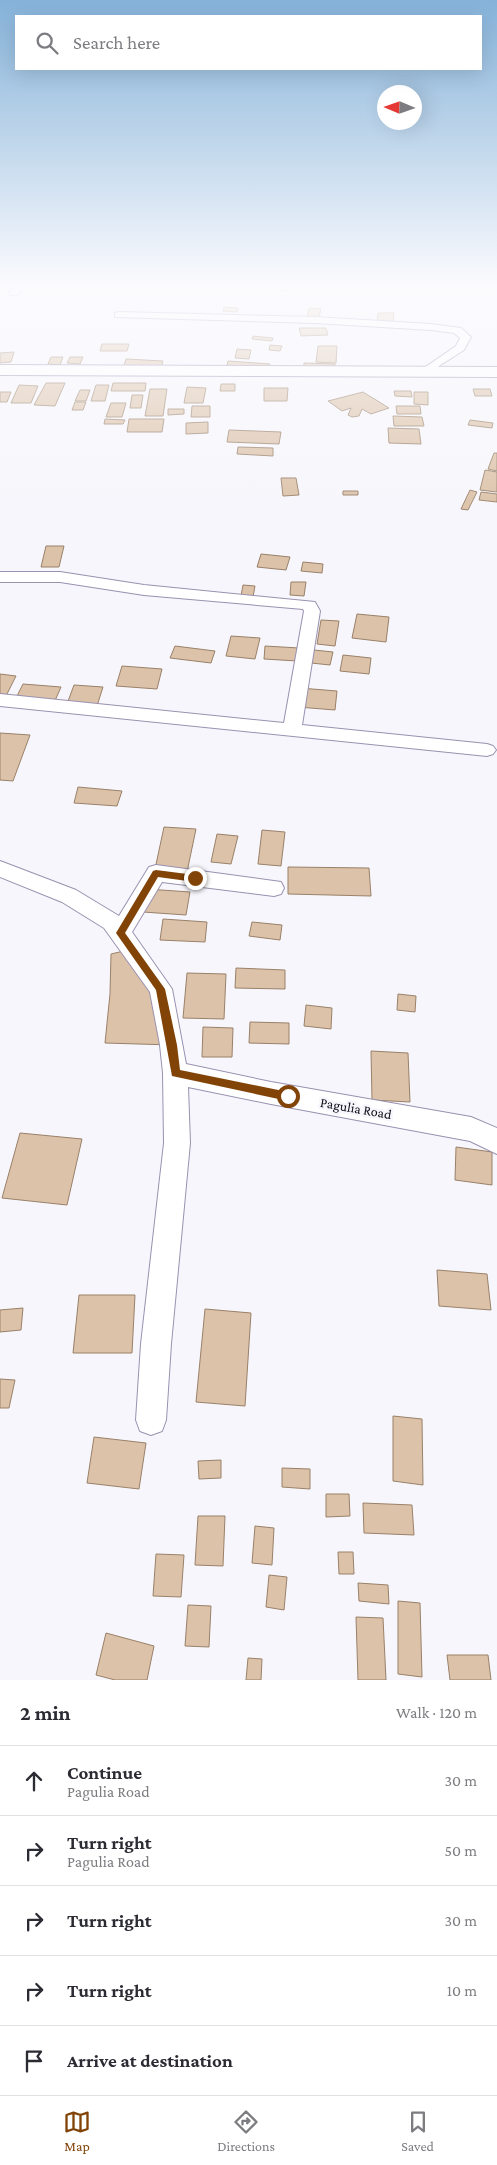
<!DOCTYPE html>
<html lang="en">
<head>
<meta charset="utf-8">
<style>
	:root { --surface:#fff; --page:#f2f2f3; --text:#2b2b33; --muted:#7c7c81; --line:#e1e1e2; --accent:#824307 }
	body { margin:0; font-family:"Crimson Pro",serif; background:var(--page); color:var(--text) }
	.compass { position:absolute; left:377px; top:85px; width:45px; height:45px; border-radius:50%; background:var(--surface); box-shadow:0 5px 20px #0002; rotate:272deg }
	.stop { position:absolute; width:15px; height:15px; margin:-11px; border:4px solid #824307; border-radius:50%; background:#fff }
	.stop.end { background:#824307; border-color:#fff; box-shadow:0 1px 5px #0008 }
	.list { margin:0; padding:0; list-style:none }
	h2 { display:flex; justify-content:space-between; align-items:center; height:65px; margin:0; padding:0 20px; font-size:21px }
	h2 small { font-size:16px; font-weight:400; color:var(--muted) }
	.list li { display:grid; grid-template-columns:32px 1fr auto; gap:15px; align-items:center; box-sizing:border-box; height:70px; padding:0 20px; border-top:1px solid var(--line) }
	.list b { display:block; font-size:19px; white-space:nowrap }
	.list p { margin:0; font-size:16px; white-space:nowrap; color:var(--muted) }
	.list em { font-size:16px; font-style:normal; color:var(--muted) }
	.icon { flex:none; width:28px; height:28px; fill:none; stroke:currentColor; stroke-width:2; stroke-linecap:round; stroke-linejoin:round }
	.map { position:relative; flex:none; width:497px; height:1680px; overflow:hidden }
	.search { position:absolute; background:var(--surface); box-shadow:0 5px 20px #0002; left:15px; right:15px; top:15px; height:55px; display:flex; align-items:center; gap:12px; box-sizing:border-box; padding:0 18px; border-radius:0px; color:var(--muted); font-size:19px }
	.sheet { height:415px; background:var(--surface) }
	nav { display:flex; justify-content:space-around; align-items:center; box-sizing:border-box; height:70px; border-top:1px solid var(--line); background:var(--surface); font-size:14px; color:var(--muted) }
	nav a { display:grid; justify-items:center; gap:2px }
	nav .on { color:var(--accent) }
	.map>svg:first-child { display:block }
	.building { fill:#dcc2a8; stroke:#998169 }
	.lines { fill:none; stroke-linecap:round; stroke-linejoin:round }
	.minor-casing { stroke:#9a91b0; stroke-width:2 }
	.trunk-casing { stroke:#9a91b0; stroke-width:2 }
	.minor { fill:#fff; fill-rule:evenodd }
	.trunk { fill:#fff; fill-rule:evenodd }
	.route { fill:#824307 }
	.labels { text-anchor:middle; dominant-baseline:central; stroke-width:5; stroke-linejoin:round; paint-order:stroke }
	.street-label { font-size:14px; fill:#0f0c17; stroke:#f7f6fc }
</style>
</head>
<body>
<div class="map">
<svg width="497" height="1680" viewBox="0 0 497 1680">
	<rect width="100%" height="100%" fill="#f7f6fc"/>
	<path class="building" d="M281,284H290L286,291L276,290Z
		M224,307L238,308L237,312L223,311Z
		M309,308L321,309L319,317H307Z
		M378,313H394L393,323L377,322Z
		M299,328H326L328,335L301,336Z
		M253,336L273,338L272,341L252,339Z
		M102,344H129L127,351H100Z
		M270,345L282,346L280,351L269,350Z
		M318,346H337L336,363L316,362Z
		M237,349L251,350L249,359L235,358Z
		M14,352L11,362L0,363V353Z
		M51,357H63L60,365L48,364Z
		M70,357H83L80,364L67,363Z
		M126,359L163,361L161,367L124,366Z
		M228,361L270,364L269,368L227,365Z
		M304,363L335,364V368L304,367Z
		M46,383H65L55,406L34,405Z
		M113,383H146L145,391H111Z
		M221,384H235V391H220Z
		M19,385L38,386L31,403H11Z
		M96,385H109L105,401H91Z
		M187,387L206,388L203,403H184Z
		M264,388H288L287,401H264Z
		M150,389H167L163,416H145Z
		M473,389H490L492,396H475Z
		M80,390H90L86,401H75Z
		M394,391H411L412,397L395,396Z
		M0,392H11L7,402H0Z
		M363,392L389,408L371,414L362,409L359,416L352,417L348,415L351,408L342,411L328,401Z
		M414,392H428V405L414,404Z
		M132,395H143L141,408H130Z
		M75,402H86L83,410H72Z
		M111,403H126L122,417H106Z
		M192,406H210V417H191Z
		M396,406H420L421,414H397Z
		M168,409H184V414L168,415Z
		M393,416L422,417L424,426H394Z
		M105,419L125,420L123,424H104Z
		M129,419H164L162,432H127Z
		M470,420L493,423L492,428L468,425Z
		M208,422V433L186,434V423Z
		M388,428L419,429L421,444L389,443Z
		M229,430L281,432L279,444L227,442Z
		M238,447L273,448V456L237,454Z
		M494,453H497V471L488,469Z
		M485,470L497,472V492L480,490Z
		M281,478H296L299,495L283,496Z
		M470,490L477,492L468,510L461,509Z
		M343,491H358V495H343Z
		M481,492L497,494V502L479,500Z
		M46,546H64L59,567H41Z
		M261,554L290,557L286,570L257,567Z
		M303,562L323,564L322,573L301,571Z
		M291,582H306L304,596L290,595Z
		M243,585L255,586L253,597L241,596Z
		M357,614L389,617L386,642L352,638Z
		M321,620L339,621L335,646L317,644Z
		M231,636L260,638L255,659L226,656Z
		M175,646L215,651L211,663L170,658Z
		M265,646L299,648L297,661L264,659Z
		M314,650L333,652L330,665L311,663Z
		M343,655L371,658L369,674L340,671Z
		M122,666L162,669L157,689L116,686Z
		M0,674L16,676L4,700H0Z
		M23,684L61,687L54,703L15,700Z
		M74,685L103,687L97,706L67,704Z
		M300,688L337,691L335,710L298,707Z
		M0,733L30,735L13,781L0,780Z
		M78,787L122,791L117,806L74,803Z
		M164,827L196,829L187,872L155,869Z
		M262,830L285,832L281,866L258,864Z
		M217,834L238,836L231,864L211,862Z
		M288,867L369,868L371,896L288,894Z
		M147,889L190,892L186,915L143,912Z
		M163,919L207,922L205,942L160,940Z
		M252,922L282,925L280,940L249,936Z
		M132,949L172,1045L105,1043L110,994L111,954Z
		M236,968L285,970V989L235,988Z
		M187,973L226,974L224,1019L183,1018Z
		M398,994L416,996L415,1012L397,1010Z
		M306,1005L332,1008L331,1029L304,1026Z
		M250,1022L289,1023V1044L249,1043Z
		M203,1027L233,1028L232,1057H202Z
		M371,1051L408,1053L410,1102L372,1100Z
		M20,1133L82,1139L67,1205L2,1198Z
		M456,1147L492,1152V1185L455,1180Z
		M437,1270L487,1274L491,1310L439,1306Z
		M79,1295H135L132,1353H73Z
		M23,1308L21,1330L0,1332V1310Z
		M205,1309L251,1313L245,1406L196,1402Z
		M0,1379L15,1380L9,1408H0Z
		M393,1416L422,1419L423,1485L393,1481Z
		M94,1437L146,1443L139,1489L87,1483Z
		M221,1460V1478L199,1479L198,1461Z
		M282,1468L310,1469V1489L282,1487Z
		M326,1494H349L350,1516L326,1517Z
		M363,1503L412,1505L414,1535L364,1533Z
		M198,1516H225L223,1566L195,1565Z
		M255,1526L274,1528L272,1565L252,1563Z
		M338,1552H353L354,1574H339Z
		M156,1554L184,1555L181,1597L153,1596Z
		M269,1575L287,1577L284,1610L266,1607Z
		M358,1583L388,1585L389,1604L359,1601Z
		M398,1601L420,1603L422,1677L398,1674Z
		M188,1605L211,1606L209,1647L185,1646Z
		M356,1617L383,1618L386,1680H358Z
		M106,1633L154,1646L147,1680H115L96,1675Z
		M447,1655H488L491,1680H450Z
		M248,1658L262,1659L261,1680H246Z"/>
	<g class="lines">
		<defs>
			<path id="minor" d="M16,282H26L18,295H10L9,293Z
				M119,312L315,317L431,324L461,328L471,337L464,350L425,375L421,374L419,372L421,370L456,346L460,338L454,333L431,330L315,323L115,317V313Z
				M0,572H60L144,585L315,602L320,611L302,725L487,744L493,746L496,750L493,754L487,756L0,706V694L284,723L304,611L303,609L144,595L60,582H0Z
				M0,861L76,890L119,916L149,867L156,865L281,882L284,888L281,894L274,896L162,882L132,932L172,989L186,1064L271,1082L471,1117L497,1128V1154L470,1141L271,1104L188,1087L190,1143L171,1344L166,1420L162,1431L151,1435L140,1431L136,1420L141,1344L164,1143L163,1073L160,1045L150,992L104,928L62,902L0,877Z"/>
			<path id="trunk" d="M0,365L497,367V377L0,375Z"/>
		</defs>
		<use href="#minor" class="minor-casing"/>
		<use href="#trunk" class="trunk-casing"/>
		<use href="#minor" class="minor"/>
		<use href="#trunk" class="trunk"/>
	</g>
	<linearGradient id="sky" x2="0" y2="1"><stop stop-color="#85b2d9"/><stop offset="0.55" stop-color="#fbfbfe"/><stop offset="1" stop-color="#fbfbfe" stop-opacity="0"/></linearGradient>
	<rect width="497" height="517" fill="url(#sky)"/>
	<path class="route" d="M156,870L195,875L200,878L195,882L158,877L125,933L165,989L177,1045L180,1070L288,1092L294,1096L292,1100L288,1101L172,1076L156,990L116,933L153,871Z"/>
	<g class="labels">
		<g class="street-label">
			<text transform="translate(356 1108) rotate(10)">Pagulia Road</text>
		</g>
	</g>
</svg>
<svg class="compass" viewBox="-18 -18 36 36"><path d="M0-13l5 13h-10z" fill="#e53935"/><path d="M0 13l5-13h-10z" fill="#7c7c81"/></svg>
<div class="stop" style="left:288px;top:1096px"></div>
<div class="stop end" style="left:195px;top:878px"></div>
<div class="search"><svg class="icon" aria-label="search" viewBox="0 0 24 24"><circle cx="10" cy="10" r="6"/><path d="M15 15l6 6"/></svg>Search here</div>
</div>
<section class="sheet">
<h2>2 min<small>Walk · 120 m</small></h2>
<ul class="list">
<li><svg class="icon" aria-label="ahead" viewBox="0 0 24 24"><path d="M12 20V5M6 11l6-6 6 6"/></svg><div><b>Continue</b><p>Pagulia Road</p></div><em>30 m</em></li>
<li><svg class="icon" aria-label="right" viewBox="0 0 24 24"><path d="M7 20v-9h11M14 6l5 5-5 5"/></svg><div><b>Turn right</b><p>Pagulia Road</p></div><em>50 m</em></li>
<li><svg class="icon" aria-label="right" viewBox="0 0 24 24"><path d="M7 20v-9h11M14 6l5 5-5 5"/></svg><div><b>Turn right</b></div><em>30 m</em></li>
<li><svg class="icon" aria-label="right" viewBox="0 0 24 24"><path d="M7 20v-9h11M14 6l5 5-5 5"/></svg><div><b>Turn right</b></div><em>10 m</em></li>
<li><svg class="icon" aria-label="arrive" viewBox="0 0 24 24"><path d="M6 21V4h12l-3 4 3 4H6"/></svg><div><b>Arrive at destination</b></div></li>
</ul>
</section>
<nav>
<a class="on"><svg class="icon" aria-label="map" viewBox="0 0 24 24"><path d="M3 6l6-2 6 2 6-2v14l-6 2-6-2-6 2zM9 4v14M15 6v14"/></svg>Map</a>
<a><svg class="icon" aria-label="directions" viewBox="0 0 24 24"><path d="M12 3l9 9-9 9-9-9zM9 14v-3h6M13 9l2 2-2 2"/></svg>Directions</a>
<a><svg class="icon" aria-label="saved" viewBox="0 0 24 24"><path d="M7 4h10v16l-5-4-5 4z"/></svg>Saved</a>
</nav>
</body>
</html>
